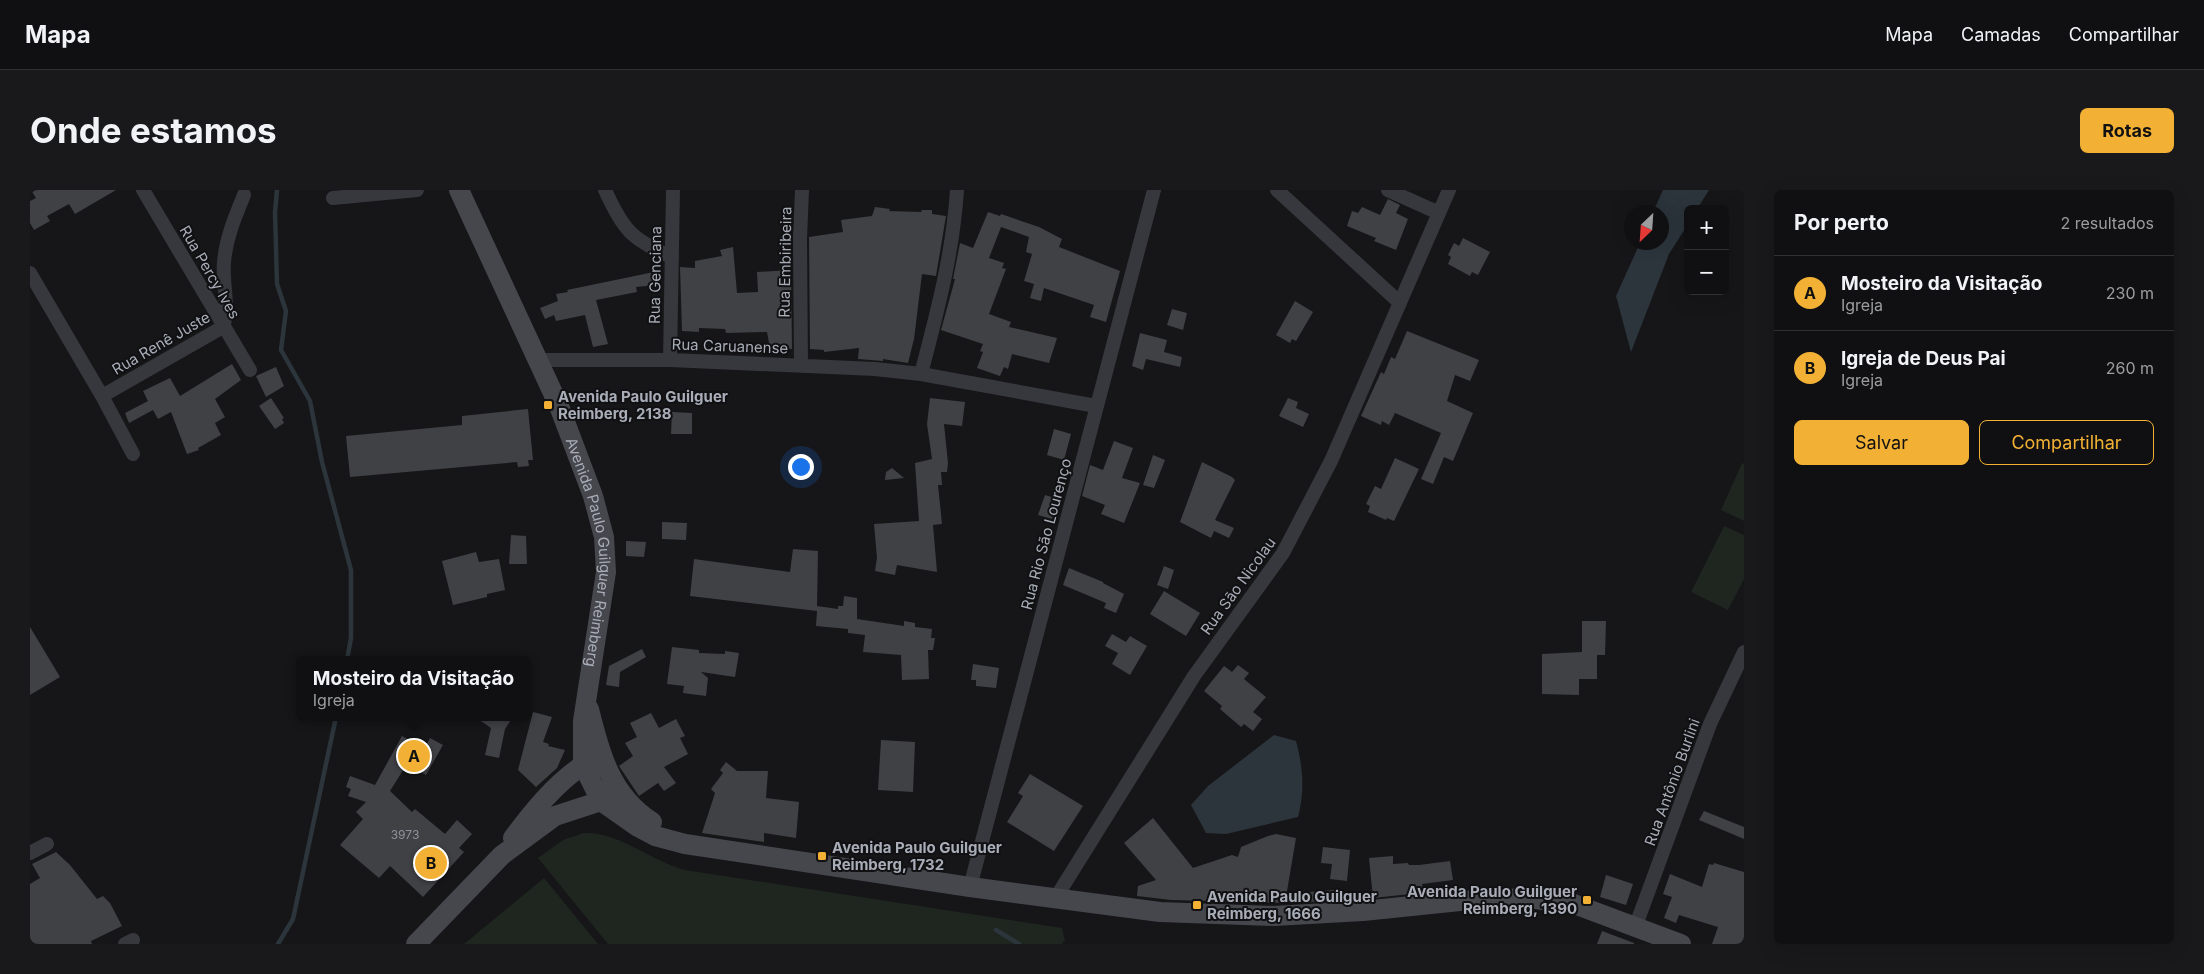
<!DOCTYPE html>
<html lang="pt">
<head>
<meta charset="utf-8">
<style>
	:root { --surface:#101012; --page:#19191b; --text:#f1f3f6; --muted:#9c9d9f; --line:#303032; --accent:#f2b134 }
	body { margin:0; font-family:Inter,sans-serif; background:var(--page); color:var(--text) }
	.controls { position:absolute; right:15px; top:15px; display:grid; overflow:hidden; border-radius:8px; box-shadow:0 5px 20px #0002 }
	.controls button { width:45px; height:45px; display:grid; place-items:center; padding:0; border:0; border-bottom:1px solid var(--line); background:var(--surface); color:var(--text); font:25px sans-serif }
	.compass { position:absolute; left:1594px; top:15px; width:45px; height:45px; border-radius:50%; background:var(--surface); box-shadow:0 5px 20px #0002; rotate:205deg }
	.you { position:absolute; left:770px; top:276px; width:18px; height:18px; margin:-12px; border:4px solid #fff; border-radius:50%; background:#1a73e8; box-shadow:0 0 0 8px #1a73e833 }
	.badge { display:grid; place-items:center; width:32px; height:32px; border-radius:50%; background:var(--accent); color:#111; font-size:16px; font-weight:700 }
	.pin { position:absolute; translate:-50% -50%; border:2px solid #fff; box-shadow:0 1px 5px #0006 }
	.popup { position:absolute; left:266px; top:466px; width:235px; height:65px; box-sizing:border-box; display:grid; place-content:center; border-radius:8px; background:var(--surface); filter:drop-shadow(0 1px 4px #0005); font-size:16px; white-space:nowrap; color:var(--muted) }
	.popup b { font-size:19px; color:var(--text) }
	.popup::after { content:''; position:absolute; left:50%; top:100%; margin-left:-10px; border:10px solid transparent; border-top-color:var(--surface) }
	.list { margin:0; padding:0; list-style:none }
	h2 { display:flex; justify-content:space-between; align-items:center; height:65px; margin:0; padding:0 20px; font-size:21px }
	h2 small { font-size:16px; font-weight:400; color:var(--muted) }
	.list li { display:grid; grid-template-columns:32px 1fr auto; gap:15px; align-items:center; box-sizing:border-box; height:75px; padding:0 20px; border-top:1px solid var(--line) }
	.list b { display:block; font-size:19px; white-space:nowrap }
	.list p { margin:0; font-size:16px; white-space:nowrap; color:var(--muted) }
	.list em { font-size:16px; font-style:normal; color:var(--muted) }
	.actions { display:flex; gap:10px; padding:15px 20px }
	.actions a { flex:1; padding:11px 0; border:1px solid var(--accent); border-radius:8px; text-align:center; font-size:18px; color:var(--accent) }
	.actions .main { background:var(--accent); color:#111 }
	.map { position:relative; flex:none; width:1714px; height:754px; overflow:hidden; border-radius:8px }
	header { display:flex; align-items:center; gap:30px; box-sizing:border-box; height:70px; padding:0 25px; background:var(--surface); border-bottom:1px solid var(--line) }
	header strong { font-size:24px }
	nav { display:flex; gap:28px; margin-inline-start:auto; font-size:18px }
	.intro { display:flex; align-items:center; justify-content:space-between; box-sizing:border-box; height:120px; padding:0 30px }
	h1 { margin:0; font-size:35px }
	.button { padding:12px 22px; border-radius:8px; background:var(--accent); color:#111; font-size:18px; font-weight:700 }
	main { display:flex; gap:30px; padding:0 30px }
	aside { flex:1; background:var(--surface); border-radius:8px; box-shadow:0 5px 20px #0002 }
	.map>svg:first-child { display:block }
	.green { fill:#1e261f }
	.water { fill:#2c353c }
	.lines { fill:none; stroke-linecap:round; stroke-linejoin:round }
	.stream { stroke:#2c353c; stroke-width:4.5 }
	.building { fill:#404145 }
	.street { stroke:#37383d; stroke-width:14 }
	.secondary { stroke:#45474d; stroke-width:20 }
	.poi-dot { fill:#f2b134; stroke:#111113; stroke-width:2 }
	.labels { text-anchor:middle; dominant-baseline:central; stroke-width:4; stroke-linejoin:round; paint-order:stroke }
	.number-label { font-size:12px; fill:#8e929b }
	.street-label { font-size:15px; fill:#a8adb8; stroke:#111113 }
	.poi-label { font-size:15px; font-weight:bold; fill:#a8adb8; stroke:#111113; text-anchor:start }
</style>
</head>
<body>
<header>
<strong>Mapa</strong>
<nav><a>Mapa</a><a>Camadas</a><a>Compartilhar</a></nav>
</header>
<div class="intro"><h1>Onde estamos</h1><a class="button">Rotas</a></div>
<main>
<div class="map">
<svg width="1714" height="754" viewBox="0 0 1714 754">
	<rect width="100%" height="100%" fill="#161618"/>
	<path class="green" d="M1712,273L1714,274V331L1691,320Z
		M1694,336L1714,345V389L1698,420L1661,402Z
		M554,643C587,641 622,671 655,680L1032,738L1035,750L1032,754H578L508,668L533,650Z
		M514,688L568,754H434Z"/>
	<path class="water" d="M1633,0H1679L1667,19H1658V34L1639,64L1601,162L1586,106L1610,53L1632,52V22H1623Z
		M1244,545L1266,551C1273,576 1275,602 1268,627L1196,644L1176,643L1161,615L1178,596Z"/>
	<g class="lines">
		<path class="stream" d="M247,0L245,22L247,94L256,121L251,160L280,211L292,272L321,380V448L317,470
			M966,740L989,754
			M248,754L263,729L306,527"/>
	</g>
	<path class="building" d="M1,0H86L45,24L39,14L17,26L20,31L4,40L0,33V11L6,8Z
		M1358,9L1370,15L1366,23L1378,29L1366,60L1344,51L1346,48L1317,36L1322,21L1328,23L1332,17L1350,25Z
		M845,17L860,19L859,21L891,22L892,20H902V24L916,26L906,86L892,84L884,149L878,173L853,169V171L828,169L829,158L794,162V160L780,159L779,47L813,42L811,30L842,26Z
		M958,22L970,26L971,24L1009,37L1032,49L1029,57L1090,81L1076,132L1060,127L1064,115L1014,98L1011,111L1000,108L1004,94L994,91L1002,64L996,62L999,47L971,37L959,68L974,73L972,78L976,79L959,124L981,132L979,137L1027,148L1019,173L982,164L978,179L974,177L970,186L947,178L953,162L950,161L953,154L911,140L925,89H923L930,53L943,58Z
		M1433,48L1460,62L1448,85L1442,82L1440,86L1418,74L1421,67L1418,65L1424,53L1429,56Z
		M703,57L707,103L728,102L727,82L761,80L762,159L740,158L737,142L696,143L695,139L669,138V142L652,141L650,77L665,78V71L692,66L690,60Z
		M624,82L626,95L606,97L607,102L566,110L578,154L563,157L555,125L526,131L524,125L515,129L510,118L528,111L526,104L538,102L537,100Z
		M1265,111L1283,122L1266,151L1262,149L1260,153L1246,145Z
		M1142,119L1157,123L1153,140L1137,135Z
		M1377,141L1449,170L1440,191L1425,185L1417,211L1443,223L1423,271L1414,267L1403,294L1391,289L1411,243L1365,223L1359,235L1352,231L1351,235L1331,226L1351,182L1354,184L1361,167L1365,169Z
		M1110,143L1137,150L1134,162L1152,167L1150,177L1116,169L1113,180L1102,176Z
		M202,174L211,190L185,209L195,227L185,233L191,245L168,258L169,260L157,264L141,222L128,229L123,220L99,233L95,223L118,211L113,201L140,188L150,206Z
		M246,177L254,196L236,207L226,186Z
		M241,208L254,228L252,229L254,233L245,239L229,216Z
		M900,208L935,212L932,236L914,234L918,273L917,282H911L912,295H908L912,334L903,335L907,382L867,375L865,385L845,381L847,368L844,334L889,331L885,273L902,269L897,234Z
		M1258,208L1268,212L1266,218L1279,224L1273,237L1249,226Z
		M498,219L503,270H498L499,276L488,277L487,272L320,287L316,246L432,235V226Z
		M642,222L662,223V244H641Z
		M1024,239L1041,244L1034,270L1017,265Z
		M1084,251L1103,258L1092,288L1110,293L1094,333L1071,324L1075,315L1052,306L1060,275L1073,280Z
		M1123,265L1135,270L1124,298L1113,295Z
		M1365,268L1389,279L1364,331L1357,328L1356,330L1338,322L1340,316L1336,314L1345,296L1351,299Z
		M1172,272L1202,287L1205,290L1185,330L1204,338L1199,348L1184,341L1181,348L1150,332Z
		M862,278L874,288L855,290L856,282Z
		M1015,305L1028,309L1022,329L1008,325Z
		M632,332L657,333L656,350L632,349Z
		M481,345L496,346L497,374H479Z
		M596,351L616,352L614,367L596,366Z
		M763,359L788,361L787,418V416L808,419V416H813L814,406L827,408V429L874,436V431L885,433V437L902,439L901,448H905L903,460H898L899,489L872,490L871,465L833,462L835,445L818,443V439L786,436L787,421L660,406L664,369L760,382Z
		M446,362L449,372L469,369L475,400L457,404V407L423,415L412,371Z
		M1134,376L1144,380L1138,399L1127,395Z
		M1039,378L1073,392V393L1094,404L1086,423L1074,418L1076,413L1033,395Z
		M1134,401L1170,423L1156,446L1120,424Z
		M1552,431H1576L1575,465H1567V489H1549V505L1512,504V464L1552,462Z
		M0,437L30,487L0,505Z
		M1082,444L1096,452L1100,446L1117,456L1100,485L1082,474L1088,463L1075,456Z
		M642,457L669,460V463L695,464V461L709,463L705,487L671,482L678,488L676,506L653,503L654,496L637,494Z
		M612,459L616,467L590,482L589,497L576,495L579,476Z
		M943,474L969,478L966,498L946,496V490H941Z
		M1208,475L1219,483L1214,489L1236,507L1223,522L1232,529L1223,541L1214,534L1211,537L1190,519L1192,516L1174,501L1194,476L1202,482Z
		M503,522L522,527L513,552L519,554L518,556L535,560L527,578L506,597L488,580Z
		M621,523L629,538L646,529L655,546L650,548L658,564L634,577L646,593L634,601L628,593L609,606L589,576L603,566L595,553L607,547L600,533Z
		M445,527H483L475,539L469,568L455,565L461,538Z
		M372,546L391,557L393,554L396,556L400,548L413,555L396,585L377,574L360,601L382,622L385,619L415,644L427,630L442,644L429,658L434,662L393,707L360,676L349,688L310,655L333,629L326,622L336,612L318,606L321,599L316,597L320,586L345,595Z
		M851,550L885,552L883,602L848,600Z
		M696,572L707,581H738L736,608L769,612L766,648L734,643V652L672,643L685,603L681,599L693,583L690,580Z
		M1000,584L1053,616L1024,661L977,632L993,606L988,603Z
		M1674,621L1714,637V649L1669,630Z
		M1123,628L1163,678L1202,665L1208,667L1211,657L1238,646L1246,644L1266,648L1255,713L1141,710L1107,706L1108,696L1126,690L1094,653Z
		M1293,657L1320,660L1317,691L1300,689L1302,674L1291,673Z
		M26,662L40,675L67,709L73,706L80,713L92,736L61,751L62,754H0V694L10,688L2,674Z
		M1363,666V674L1378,673L1379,675H1389L1420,671L1423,690L1392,694L1393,701H1390V703L1343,708L1339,668Z
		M1684,673L1714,682V754H1682L1688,737L1649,725L1646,733L1634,728L1642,707L1633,704L1640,684L1672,697L1679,674L1683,675Z
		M1576,685L1603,694L1596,715L1570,707Z
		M1305,700L1304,711L1277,712L1279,702Z
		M1572,741L1604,753V754H1567Z"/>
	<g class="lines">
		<path class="street" d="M113,0L220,180
			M575,0C593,40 602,50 642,67
			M1247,0L1370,113
			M1358,0L1409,23
			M303,8L387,0
			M0,83L72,206L103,264
			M508,170H640L845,179L891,184L1066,216
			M640,170L643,0
			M771,175L770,49L772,0
			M891,184C907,123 923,63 927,0
			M72,206L193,137C200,117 192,93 194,72C196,48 205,27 214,5
			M0,663L17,654
			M940,697L1124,0
			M1025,709L1164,486L1253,363L1301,271L1419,0
			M1606,735L1680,534L1714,462
			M95,754L103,750"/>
		<g class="secondary">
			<path id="s1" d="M429,0L529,216L563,306L574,347L576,382L553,531V575L571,611L608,637L625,646L655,654L940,697L1130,722L1244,726L1333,721L1430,711L1498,708L1544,714L1651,754"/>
			<path d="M559,519C570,564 581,606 622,632"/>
			<path d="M483,648C503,621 525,594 553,575L566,578"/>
			<path d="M386,754L472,665L525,626L571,611L583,593"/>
		</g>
	</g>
	<g class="poi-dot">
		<rect x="513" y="210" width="10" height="10" rx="2.5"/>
		<rect x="787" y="661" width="10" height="10" rx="2.5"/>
		<rect x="1552" y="705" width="10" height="10" rx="2.5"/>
		<rect x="1162" y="710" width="10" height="10" rx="2.5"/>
	</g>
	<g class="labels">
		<g class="number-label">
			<text x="375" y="644">3973</text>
		</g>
		<g class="street-label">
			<text transform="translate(755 72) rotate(-89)">Rua Embiribeira</text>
			<text transform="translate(180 82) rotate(60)">Rua Percy Ives</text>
			<text transform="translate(625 85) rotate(-89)">Rua Genciana</text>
			<text transform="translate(131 153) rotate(-30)">Rua Renê Juste</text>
			<text transform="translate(700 156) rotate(2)">Rua Caruanense</text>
			<text transform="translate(1016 344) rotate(-75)">Rua Rio São Lourenço</text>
			<text stroke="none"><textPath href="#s1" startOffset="390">Avenida Paulo Guilguer Reimberg</textPath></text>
			<text transform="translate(1208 396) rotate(-54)">Rua São Nicolau</text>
			<text transform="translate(1642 592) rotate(-70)">Rua Antônio Burlini</text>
		</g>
		<g class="poi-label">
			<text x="528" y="206">Avenida Paulo Guilguer<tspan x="528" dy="17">Reimberg, 2138</tspan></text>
			<text x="802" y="657">Avenida Paulo Guilguer<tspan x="802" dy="17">Reimberg, 1732</tspan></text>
			<text x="1547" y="701" text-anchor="end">Avenida Paulo Guilguer<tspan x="1547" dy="17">Reimberg, 1390</tspan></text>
			<text x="1177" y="706">Avenida Paulo Guilguer<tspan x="1177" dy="17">Reimberg, 1666</tspan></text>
		</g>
	</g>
</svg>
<div class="controls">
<button>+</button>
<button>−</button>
</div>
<svg class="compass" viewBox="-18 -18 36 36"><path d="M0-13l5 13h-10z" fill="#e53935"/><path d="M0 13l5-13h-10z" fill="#9c9d9f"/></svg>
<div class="you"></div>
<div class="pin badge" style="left:384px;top:566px">A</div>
<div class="popup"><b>Mosteiro da Visitação</b>Igreja</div>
<div class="pin badge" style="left:401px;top:673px">B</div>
</div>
<aside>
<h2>Por perto<small>2 resultados</small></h2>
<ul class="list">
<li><span class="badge">A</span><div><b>Mosteiro da Visitação</b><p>Igreja</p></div><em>230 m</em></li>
<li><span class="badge">B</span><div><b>Igreja de Deus Pai</b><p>Igreja</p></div><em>260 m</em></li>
</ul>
<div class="actions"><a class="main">Salvar</a><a>Compartilhar</a></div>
</aside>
</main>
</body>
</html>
